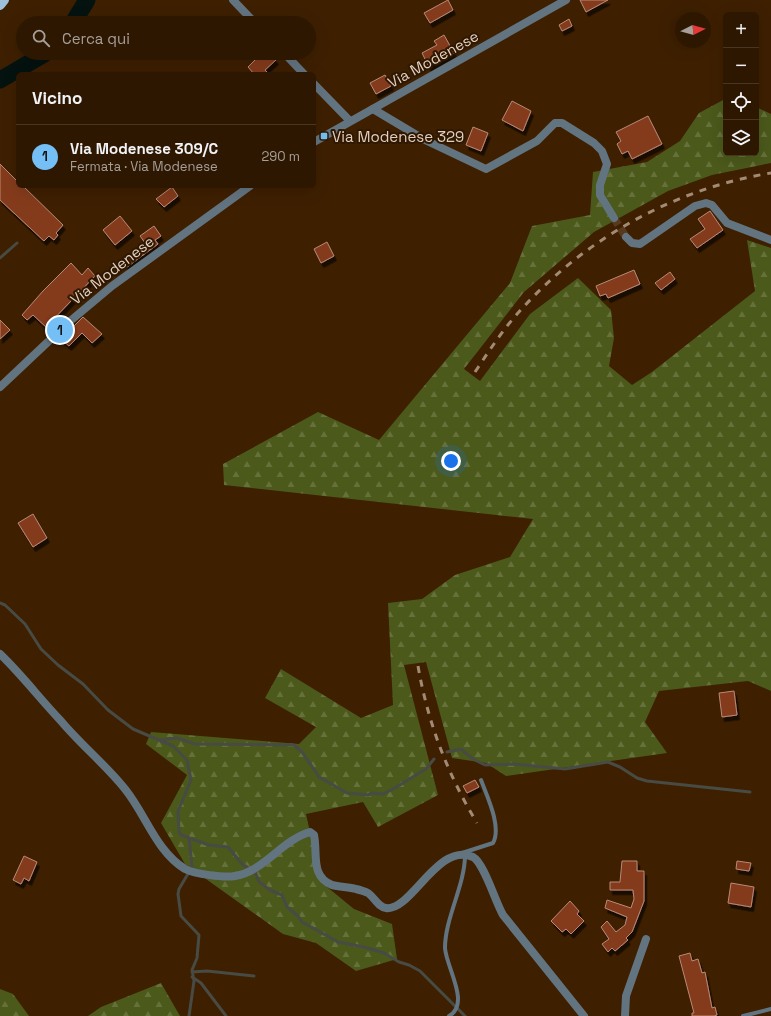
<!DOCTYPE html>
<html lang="it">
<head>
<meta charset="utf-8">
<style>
	:root { --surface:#2e1700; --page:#3a240f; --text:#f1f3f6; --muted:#a79f99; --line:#493622; --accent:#74c0f6 }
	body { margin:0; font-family:"Space Grotesk",sans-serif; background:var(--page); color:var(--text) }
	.controls { position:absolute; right:12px; top:12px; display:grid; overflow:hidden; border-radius:6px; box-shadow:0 4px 16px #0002 }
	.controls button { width:36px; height:36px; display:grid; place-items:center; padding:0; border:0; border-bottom:1px solid var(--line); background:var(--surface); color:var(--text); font:20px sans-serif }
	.compass { position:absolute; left:675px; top:12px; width:36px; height:36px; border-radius:50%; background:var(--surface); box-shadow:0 4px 16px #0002; rotate:84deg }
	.you { position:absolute; left:451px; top:461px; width:14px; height:14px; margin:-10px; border:3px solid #fff; border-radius:50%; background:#1a73e8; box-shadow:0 0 0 6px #1a73e833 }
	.badge { display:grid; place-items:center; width:26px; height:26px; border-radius:50%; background:var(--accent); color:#111; font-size:13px; font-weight:700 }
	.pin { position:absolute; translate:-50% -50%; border:2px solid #fff; box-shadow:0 1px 4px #0006 }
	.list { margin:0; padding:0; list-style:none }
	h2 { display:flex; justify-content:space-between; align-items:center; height:52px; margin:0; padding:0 16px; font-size:17px }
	h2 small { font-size:13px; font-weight:400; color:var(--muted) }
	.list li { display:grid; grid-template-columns:26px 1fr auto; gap:12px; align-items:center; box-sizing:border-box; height:64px; padding:0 16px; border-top:1px solid var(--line) }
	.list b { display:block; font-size:15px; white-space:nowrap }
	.list p { margin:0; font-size:13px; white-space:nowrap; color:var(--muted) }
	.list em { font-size:13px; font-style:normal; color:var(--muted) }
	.icon { flex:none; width:22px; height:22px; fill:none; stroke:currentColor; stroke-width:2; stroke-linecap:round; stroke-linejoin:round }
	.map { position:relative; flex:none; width:771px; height:1016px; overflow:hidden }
	.search { position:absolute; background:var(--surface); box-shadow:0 4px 16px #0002; left:16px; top:16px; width:300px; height:44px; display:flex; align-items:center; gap:10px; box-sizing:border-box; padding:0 14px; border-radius:22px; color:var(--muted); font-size:15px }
	.panel { position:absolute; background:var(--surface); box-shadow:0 4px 16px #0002; left:16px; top:72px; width:300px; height:116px; border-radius:6px }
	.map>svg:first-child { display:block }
	.forest { fill:url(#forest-firs) }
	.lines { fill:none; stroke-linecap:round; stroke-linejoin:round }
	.stream { stroke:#474b44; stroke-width:3 }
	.river { stroke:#041210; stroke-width:17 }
	.building { fill:#843a1d; stroke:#b98a78; filter:url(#shadow) }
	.minor-tunnel { stroke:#57391d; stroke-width:8; stroke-dasharray:8 4; stroke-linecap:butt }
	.service { stroke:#637481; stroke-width:4 }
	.minor { stroke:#637481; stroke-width:8 }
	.tertiary { stroke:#637481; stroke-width:8 }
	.primary { stroke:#9ec1dc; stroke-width:10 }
	.rail { stroke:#a38a74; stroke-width:3; stroke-dasharray:7 7; stroke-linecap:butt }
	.poi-dot { fill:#74c0f6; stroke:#2f1802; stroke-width:1.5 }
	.labels { text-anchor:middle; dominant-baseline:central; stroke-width:4; stroke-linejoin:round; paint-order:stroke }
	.street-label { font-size:15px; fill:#e4cfbf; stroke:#2f1802 }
	.poi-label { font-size:15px; fill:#e4cfbf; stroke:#2f1802; text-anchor:start }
</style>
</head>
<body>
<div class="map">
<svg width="771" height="1016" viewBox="0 0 771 1016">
	<defs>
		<pattern id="forest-firs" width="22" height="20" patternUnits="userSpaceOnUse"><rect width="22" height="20" fill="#4b591b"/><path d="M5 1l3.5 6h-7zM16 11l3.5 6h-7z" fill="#65703a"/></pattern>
		<filter id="shadow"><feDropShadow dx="2.5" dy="4.5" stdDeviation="0" flood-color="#0009"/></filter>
	</defs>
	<rect width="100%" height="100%" fill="#3e1f00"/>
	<path class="forest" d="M725,99L726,153H756V107L771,114V163L712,175L668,191L594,232L524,292L464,369L480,381L530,314L578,278L611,310L614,338L609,366L632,385L652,372L755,291L747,240L771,248V691L748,681L659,691L645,722L667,753L506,776L486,763L452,758L426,662L404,665L438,795L378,827L363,802L306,814L321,882L354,909L392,924L397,959L356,971L316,943L283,934L185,864L161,823L187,775L146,744L151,732L299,744L316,727L265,698L281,669L361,718L393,705L388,603L422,599L455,575L510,557L533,519L224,485L223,464L318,412L379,440L510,283L532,226L590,215L593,172L647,162L680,141L699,113Z
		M161,983L180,1016H88L101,1007Z
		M0,989L13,994L29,1016H0Z"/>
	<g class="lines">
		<path class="stream" d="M0,258L17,243
			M0,603L5,605L25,624L41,649L58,665L83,684L108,710L133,729L173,746L187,760L191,780L178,811L179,832L181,835L209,845L228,847L242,864L255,872L259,882L270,890L282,895L287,907L298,916L302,922L338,942L364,947L384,953L399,962L409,965L420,971L465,1016
			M160,740L177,738L195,744L294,745L302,752L319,777L347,793L368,795L373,793L383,794L393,789L426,769L434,759
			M447,752L461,749L473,759L485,765L514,764L565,769L608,762L620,767L637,778L647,781L750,792
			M189,838L192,867L179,889L178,894L181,916L199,935L197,958L192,970L194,981L189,1016
			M192,972L207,971L254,976
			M192,977L201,983L226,1016"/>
		<path class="river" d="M73,23L87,0
			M0,80L46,53"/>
	</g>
	<path class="building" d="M448,0L453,10L430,23L424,13Z
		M580,0H608L586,12Z
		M569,19L572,26L562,31L559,25Z
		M444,35L454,53L429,67L422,53L437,45L434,41Z
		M262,53H269L276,60L265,70L269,74H254L248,67Z
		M385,75L391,86L376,94L370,83Z
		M512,101L531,111L523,131L502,120Z
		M648,116L662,144L632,159L628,151L622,154L617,144L621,141L616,132Z
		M473,127L488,133L481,151L466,145Z
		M0,164L18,182V186H23L63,225L56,233L58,235L54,240L49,236L44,241L0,200Z
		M172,187L178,196L164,207L156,199Z
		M710,211L723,230L697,248L690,239L705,229L698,219Z
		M120,216L132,231L115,245L103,230Z
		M154,226L161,236L155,240L158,244L127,267L123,261L146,244L140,236Z
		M327,242L334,256L321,263L314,249Z
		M71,263L82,275L88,268L95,276L46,327L33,315L27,320L22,315L43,291Z
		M634,270L640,284L608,298L606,294L600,296L596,286Z
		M670,272L675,279L661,290L655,283Z
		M83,317L102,334L92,343L82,333L69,346L61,339Z
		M0,320L10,330L0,339Z
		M33,514L47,538L33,547L18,523Z
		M734,691L737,715L722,717L719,693Z
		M475,780L479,787L467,793L463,786Z
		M24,856L37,862L29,881L24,878L21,884L13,880Z
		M622,861H637V871H644V901L632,932L626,938L628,940L615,951L612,948L608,952L602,944L609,939L601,927L607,921L616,932L625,925L627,917L605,908L607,900L631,908L634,899L633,890H610V882H620Z
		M737,861L751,863L749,871L736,869Z
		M731,883L754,887L751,907L728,903Z
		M570,901L579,911L577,914L584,921L571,934L566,929L562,932L551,921Z
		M690,953L692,961L698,959L702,973L705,972L712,1008L715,1007L717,1015L714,1016H692V1013H694L679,956Z"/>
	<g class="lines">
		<path class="minor-tunnel" d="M614,218L626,237"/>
		<path class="service" d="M462,853L493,843C502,827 487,796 481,780
			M449,1016C471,1004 446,967 445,948C445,918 465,885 465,855
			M743,1016L771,1009"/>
		<path class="minor" d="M233,0L255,23
			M284,53L304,74
			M314,84L350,121
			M373,109L425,140L486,169L537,141L555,123H562L594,143L602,151L607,164L600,185V195L614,218
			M626,237L632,243L640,244L695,206L706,203L712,205L727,223L771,240
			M0,654C22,675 40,699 61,721C81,745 106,765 125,789C146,815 156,851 185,869C195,874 224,878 235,876C263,872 282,840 310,832L314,835C318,854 310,876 332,885C340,887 349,887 356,889C360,890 364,891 368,893C374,897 378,907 386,908C411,912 438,841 473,857C484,863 495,901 503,915L584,1016
			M625,1016L626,996L646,939"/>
		<path class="tertiary" d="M314,142L566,0
			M0,387L69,322L112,286L250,186"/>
		<path class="primary" d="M0,5L4,0"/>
		<path class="rail" d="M475,372C487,354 498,337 512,320C577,243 671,189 771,173
			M418,666C428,723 447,773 477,823"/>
	</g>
	<rect class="poi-dot" x="320" y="132" width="8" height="8" rx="2"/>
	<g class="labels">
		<g class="street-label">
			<text transform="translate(433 59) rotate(-29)">Via Modenese</text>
			<text transform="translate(112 270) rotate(-38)">Via Modenese</text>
		</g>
		<g class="poi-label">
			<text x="332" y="136">Via Modenese 329</text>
		</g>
	</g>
</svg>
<div class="controls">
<button>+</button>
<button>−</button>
<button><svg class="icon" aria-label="locate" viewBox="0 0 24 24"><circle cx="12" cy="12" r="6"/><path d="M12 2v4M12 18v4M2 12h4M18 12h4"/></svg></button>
<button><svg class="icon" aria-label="layers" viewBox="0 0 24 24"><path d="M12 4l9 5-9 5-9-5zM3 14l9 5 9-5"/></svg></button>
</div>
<svg class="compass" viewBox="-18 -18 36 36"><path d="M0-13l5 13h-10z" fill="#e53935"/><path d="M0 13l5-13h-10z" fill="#a79f99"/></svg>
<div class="you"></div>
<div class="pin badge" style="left:60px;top:330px">1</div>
<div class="search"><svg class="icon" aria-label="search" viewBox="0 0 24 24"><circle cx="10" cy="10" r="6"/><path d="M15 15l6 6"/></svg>Cerca qui</div>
<section class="panel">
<h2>Vicino<small></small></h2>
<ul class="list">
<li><span class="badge">1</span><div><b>Via Modenese 309/C</b><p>Fermata · Via Modenese</p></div><em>290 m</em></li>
</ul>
</section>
</div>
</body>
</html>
